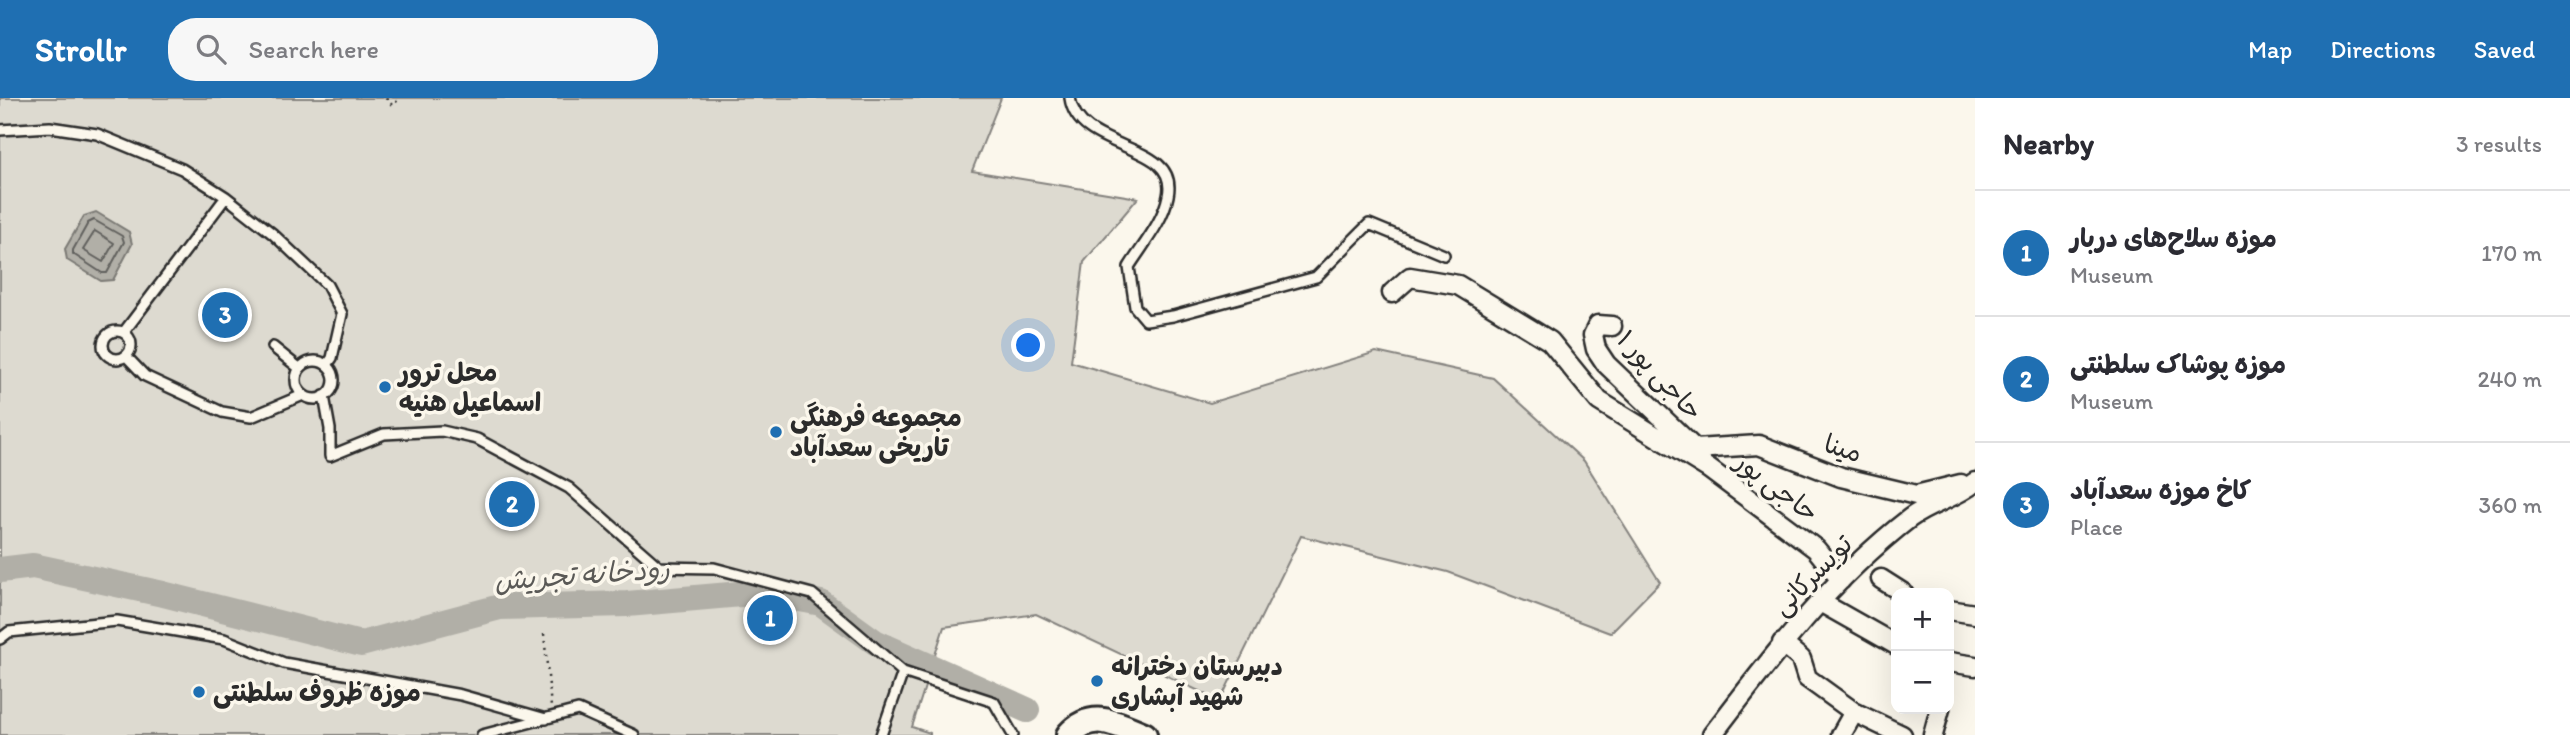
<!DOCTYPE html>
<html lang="en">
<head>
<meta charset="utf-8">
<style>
	:root { --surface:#fff; --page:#f7f7f7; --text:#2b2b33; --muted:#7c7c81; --line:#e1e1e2; --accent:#1f6fb2 }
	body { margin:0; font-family:Itim,"Playpen Sans Arabic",sans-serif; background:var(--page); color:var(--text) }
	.controls { position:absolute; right:21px; bottom:21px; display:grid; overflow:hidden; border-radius:14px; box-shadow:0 7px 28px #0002 }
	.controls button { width:63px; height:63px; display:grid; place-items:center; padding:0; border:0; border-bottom:2px solid var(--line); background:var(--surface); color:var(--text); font:35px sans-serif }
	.you { position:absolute; left:1029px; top:248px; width:24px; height:24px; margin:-18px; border:5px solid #fff; border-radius:50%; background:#1a73e8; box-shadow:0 0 0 10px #1a73e833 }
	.badge { display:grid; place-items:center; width:46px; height:46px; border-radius:50%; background:var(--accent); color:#fff; font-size:23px; font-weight:700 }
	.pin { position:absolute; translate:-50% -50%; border:4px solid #fff; box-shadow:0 2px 7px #0006 }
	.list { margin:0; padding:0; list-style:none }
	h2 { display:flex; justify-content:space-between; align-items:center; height:91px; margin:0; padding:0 28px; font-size:30px }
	h2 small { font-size:23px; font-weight:400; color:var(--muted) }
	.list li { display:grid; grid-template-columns:46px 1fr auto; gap:21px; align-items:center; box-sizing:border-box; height:126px; padding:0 28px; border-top:2px solid var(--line) }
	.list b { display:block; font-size:26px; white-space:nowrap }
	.list p { margin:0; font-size:23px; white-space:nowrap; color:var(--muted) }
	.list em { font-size:23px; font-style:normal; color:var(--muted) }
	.icon { flex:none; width:38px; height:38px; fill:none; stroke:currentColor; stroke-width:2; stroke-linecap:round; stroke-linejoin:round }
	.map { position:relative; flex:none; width:1975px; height:637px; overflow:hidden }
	header { display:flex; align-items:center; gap:42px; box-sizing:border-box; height:98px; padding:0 35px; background:var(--accent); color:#fff }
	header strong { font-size:33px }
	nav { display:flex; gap:38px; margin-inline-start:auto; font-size:24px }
	.search { width:490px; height:63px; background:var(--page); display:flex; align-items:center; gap:18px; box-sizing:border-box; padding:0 24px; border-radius:28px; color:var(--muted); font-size:26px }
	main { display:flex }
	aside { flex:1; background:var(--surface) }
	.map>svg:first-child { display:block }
	.green { fill:#dddad0; stroke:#84827e; stroke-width:2 }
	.water { fill:#b1afa7; stroke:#7b7a75; stroke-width:2 }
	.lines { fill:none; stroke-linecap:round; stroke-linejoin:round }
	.shore { stroke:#61605d; stroke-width:2 }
	.river { stroke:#b1afa7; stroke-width:26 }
	.service-casing { stroke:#2b2b2b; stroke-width:14 }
	.minor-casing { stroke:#2b2b2b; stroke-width:23 }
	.secondary-casing { stroke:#2b2b2b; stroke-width:30 }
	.path { stroke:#2b2b2b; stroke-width:2.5; stroke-dasharray:2 5; stroke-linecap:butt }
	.service { stroke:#fbf7ec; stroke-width:9 }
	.minor { stroke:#fbf7ec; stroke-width:18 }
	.secondary { stroke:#fbf7ec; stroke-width:24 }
	.poi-dot { fill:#1f6fb2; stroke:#fbf7ec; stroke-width:2.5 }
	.labels { text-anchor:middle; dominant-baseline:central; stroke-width:7; stroke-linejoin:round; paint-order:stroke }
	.poi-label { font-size:26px; font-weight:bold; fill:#2b2b2b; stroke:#fbf7ec; text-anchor:start }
	.street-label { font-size:26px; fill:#2b2b2b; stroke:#fbf7ec }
	.water-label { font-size:28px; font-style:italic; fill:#5a5956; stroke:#fbf7ec }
</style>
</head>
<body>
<header>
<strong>Strollr</strong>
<div class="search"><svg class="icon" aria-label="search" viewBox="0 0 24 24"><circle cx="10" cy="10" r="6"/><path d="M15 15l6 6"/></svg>Search here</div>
<nav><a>Map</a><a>Directions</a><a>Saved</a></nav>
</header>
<main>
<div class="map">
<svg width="1975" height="637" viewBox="0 0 1975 637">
	<rect width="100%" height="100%" fill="#fbf7ec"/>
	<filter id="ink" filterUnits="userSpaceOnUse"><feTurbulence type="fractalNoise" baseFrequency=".0143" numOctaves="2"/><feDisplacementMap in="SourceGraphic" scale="14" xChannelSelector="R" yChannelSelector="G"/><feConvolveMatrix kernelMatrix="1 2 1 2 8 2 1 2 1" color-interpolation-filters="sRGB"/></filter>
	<g filter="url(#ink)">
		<path class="green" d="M0,0H1001L972,73L1138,100L1084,164L1071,264L1210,305L1376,254L1493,280L1584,363L1660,484L1610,535L1448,474L1301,438L1220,603L1036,516L944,529L912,629L930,635V637H0Z"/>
		<path class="water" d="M96,114L129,134L132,146L113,182L101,183L67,162L65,151L84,118Z"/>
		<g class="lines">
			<path class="shore" d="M94,122L122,138L124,144L107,175H102L73,156V152L88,125Z
				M95,133L114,145L103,164L83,152Z"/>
			<path class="river" d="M0,472L33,468L163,496L361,546L500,509L627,506L764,494L821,505L875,544L1027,612"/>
			<defs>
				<path id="service" d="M1070,0C1078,56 1180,42 1168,98C1163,124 1142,148 1129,169L1135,209L1146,222L1173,218L1316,179L1369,126L1444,157
					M0,32L50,29L97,36L182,71L226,99L273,136L327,187L342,216L332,260L327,267
					M103 247a14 14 0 1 1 28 0a14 14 0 1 1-28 0Z
					M124,234L226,99
					M273,249L299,270
					M126,258L145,278L222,314L251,319L303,297
					M296 282a19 19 0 1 1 38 0a19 19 0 1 1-38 0Z
					M324,298L330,331V358L384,336L442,333L477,341L569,390L659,469L714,470L812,496L903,574L881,637
					M0,541L9,534L117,523L224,541L284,565L461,597L546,621
					M903,574L994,604L1013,637
					M482,637L578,612L634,637"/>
				<path id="minor" d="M1392,195L1410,179L1458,187L1550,243L1599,303L1709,371L1816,451L1841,482
					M1612,228L1598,227L1593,237L1596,251L1606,266L1695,351L1701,360
					M1695,351L1759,347L1841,379L1916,397L1961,386
					M1881,481L1903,495
					M1820,504L1896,547
					M1949,512L1975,516
					M1782,545L1801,561L1807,580L1854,614L1902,637
					M1949,564L1975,568
					M1712,637C1772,558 1831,481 1910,420C1930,405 1956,400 1975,384
					M1841,637L1854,614
					M1933,637L1940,611"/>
				<path id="secondary" d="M1069,637C1092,611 1117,626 1144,637"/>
			</defs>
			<use href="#service" class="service-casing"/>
			<use href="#minor" class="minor-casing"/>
			<use href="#secondary" class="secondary-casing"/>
			<path class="path" d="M386,0L392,7L401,0
				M544,536L551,609"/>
			<use href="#service" class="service"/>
			<use href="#minor" class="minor"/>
			<use href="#secondary" class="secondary"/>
		</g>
	</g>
	<g class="poi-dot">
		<circle cx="385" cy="289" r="7"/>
		<circle cx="776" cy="334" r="7"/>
		<circle cx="1097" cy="583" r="7"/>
		<circle cx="199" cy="594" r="7"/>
	</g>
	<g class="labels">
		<g class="poi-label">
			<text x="399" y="274">محل ترور<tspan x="399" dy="30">اسماعیل هنیه</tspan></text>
			<text x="790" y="319">مجموعه فرهنگی<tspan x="790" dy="30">تاریخی سعدآباد</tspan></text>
			<text x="1111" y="568">دبیرستان دخترانه<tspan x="1111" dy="30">شهید آبشاری</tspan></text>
			<text x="213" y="594">موزه ظروف سلطنتی</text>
		</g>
		<g class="street-label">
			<text transform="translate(1660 277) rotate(47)">حاجی پور ۱</text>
			<text transform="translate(1843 350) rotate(18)">مینا</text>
			<text transform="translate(1777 389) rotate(37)">حاجی پور</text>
			<text transform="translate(1812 477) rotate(-45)">تویسرکانی</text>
		</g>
		<g class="water-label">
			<text transform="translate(582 476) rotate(-4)">رودخانه تجریش</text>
		</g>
	</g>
</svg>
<div class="controls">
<button>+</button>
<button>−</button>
</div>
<div class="you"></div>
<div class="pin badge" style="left:770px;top:520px">1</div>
<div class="pin badge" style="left:512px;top:406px">2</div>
<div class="pin badge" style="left:225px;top:217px">3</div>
</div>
<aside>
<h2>Nearby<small>3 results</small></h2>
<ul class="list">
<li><span class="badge">1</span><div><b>موزه سلاح‌های دربار</b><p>Museum</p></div><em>170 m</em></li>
<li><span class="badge">2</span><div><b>موزه پوشاک سلطنتی</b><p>Museum</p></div><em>240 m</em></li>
<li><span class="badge">3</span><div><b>کاخ موزه سعدآباد</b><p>Place</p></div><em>360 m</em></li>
</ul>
</aside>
</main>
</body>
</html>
